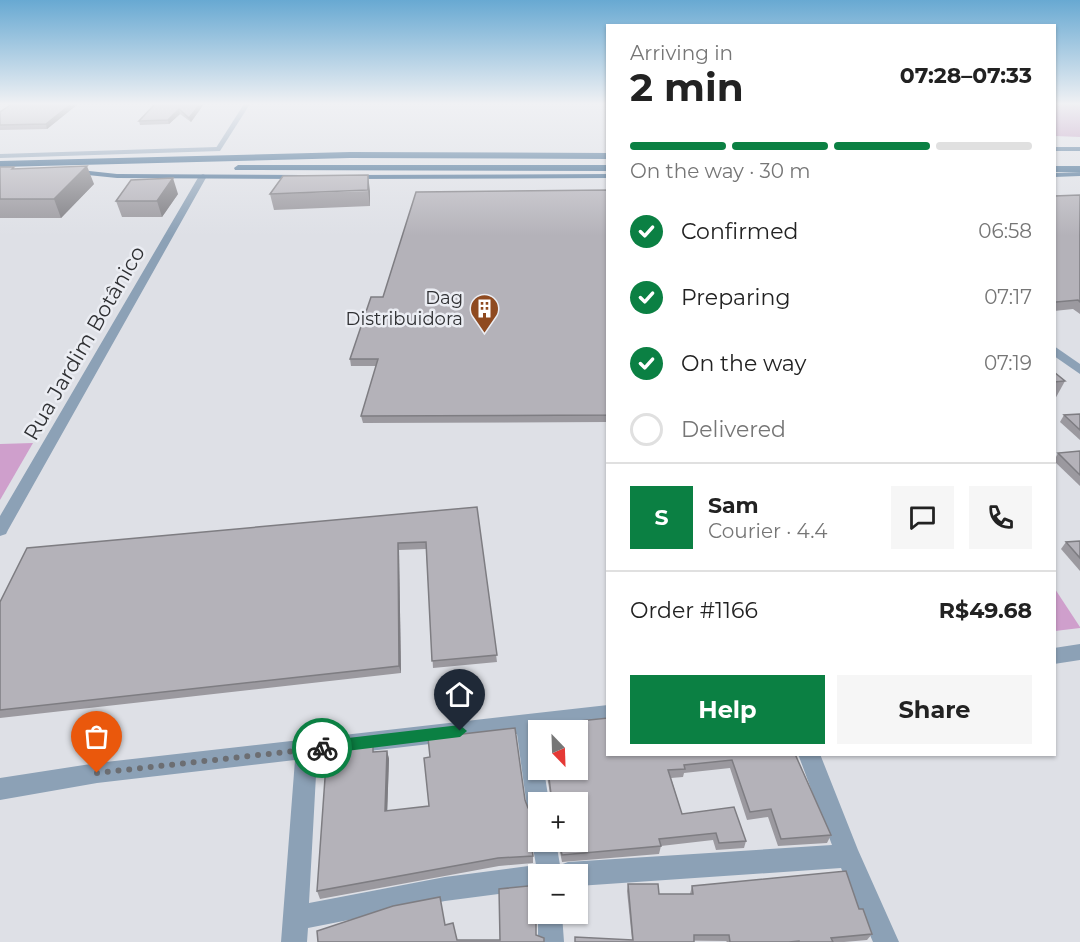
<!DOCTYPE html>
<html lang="en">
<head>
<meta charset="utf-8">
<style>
  :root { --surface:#fff; --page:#f6f6f6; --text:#222; --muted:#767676; --line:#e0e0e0; --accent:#0b8043 }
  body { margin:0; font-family:Montserrat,sans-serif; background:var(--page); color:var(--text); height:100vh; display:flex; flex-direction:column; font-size:22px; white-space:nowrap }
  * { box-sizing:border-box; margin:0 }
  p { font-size:20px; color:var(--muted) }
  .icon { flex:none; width:33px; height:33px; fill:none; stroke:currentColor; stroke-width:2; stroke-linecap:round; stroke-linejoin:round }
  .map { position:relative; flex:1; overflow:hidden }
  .drawer { position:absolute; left:606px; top:24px; width:450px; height:732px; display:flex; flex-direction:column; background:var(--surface); border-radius:0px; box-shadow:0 2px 4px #0004 }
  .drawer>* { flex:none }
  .needle { width:39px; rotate:157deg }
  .buttons { position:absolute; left:528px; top:720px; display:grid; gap:12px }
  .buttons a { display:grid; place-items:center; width:60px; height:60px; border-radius:0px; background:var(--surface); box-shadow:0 2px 4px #0004; font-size:30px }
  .pin { position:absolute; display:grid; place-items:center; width:51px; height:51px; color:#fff; margin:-62px -26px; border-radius:50% 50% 50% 0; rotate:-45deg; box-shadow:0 0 6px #0007 }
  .pin .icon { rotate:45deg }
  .courier { position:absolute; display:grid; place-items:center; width:60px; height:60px; margin:-30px; border:4px solid #0b8043; border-radius:50%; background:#fff; color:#222; box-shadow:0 2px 8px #0007 }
  .summary em { font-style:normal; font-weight:700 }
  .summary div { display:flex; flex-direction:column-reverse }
  .summary { display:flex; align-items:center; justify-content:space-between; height:102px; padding:0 24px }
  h1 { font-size:39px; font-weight:700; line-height:45px }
  .bar { display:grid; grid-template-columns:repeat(4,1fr); gap:9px 6px; align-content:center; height:72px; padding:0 24px }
  .bar i { height:8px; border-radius:4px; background:var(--line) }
  .bar .current { background:var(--accent) }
  .bar p { grid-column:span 4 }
  .line { display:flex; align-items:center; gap:15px; padding:0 24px; border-top:2px solid var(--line) }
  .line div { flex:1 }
  .round { display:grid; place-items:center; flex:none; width:63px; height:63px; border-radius:0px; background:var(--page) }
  ol { padding:0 24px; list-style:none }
  li { display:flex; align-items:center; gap:18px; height:66px }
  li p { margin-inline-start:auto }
  li .icon { padding:6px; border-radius:50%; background:var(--accent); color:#fff; stroke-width:4 }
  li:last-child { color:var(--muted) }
  li i { width:33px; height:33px; border:3px solid var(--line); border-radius:50% }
  .action { display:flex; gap:12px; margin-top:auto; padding:12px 24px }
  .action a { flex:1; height:69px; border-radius:0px; background:var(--accent); color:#fff; font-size:24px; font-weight:700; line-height:69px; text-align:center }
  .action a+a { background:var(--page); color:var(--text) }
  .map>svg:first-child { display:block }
  .green { fill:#cf9fcc }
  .forest { fill:#ba89b7 }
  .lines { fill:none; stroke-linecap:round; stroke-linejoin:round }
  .minor { fill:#8ca1b6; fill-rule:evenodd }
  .tertiary { fill:#8ca1b6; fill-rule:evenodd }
  .primary { fill:#446b90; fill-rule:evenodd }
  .trunk { fill:#366289; fill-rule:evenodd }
  .wall { fill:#9b999f }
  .shaded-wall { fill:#7e7d82 }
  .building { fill:#b4b2b9; stroke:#7e7d82; stroke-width:1.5 }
  .route { fill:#0b8043 }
  .done { stroke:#6c6e72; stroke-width:6; stroke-dasharray:0 10.8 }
  .labels { text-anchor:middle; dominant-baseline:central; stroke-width:5; stroke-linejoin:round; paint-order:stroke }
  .far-poi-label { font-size:18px; fill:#2f3033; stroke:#ebedf3; text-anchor:end }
  .street-label { font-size:21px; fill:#2f3033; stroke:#ebedf3 }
</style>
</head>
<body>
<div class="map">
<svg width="1080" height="942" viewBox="0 0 1080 942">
  <rect width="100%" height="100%" fill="#dee0e6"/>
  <!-- green -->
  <g class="green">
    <path d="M 33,443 L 0,500 L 0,444 Z"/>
    <path d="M 1055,589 L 1080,627 L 1080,628 L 1055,631 Z"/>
  </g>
  <!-- forest -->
  <path class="forest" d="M 1054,104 L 1080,104 L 1080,137 L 1055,136 Z"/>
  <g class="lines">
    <!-- minor -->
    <g class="minor">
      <path d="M 244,104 L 250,104 L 220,151 L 214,151 Z"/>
      <path d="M 203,174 L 207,176 L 8,530 L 6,534 L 0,536 L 0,516 L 199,176 Z"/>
      <path d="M 1054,346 L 1080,364 L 1080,374 L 1054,356 Z"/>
      <path d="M 1080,644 L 1080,660 L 1054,664 L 1054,648 Z"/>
      <path d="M 608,705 L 608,723 L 538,731 L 538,770 L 544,770 L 549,802 L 538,802 L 538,818 L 530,815 L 527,807 L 517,734 L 317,757 L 309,903 L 445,877 L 536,865 L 532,842 L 538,832 L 538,842 L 556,842 L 560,865 L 568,862 L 832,845 L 798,754 L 820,754 L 858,850 L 899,942 L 873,942 L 841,868 L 578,886 L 578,874 L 538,874 L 538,889 L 445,901 L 308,928 L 307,942 L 281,942 L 295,760 L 97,783 L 0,800 L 0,778 L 97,763 Z"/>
      <path d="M 538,911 L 538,914 L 562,914 L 564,942 L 538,942 Z"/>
    </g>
    <!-- tertiary -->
    <path class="tertiary" d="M 217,147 L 220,151 L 0,158 L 0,154 Z"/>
    <!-- primary -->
    <g class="primary">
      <path d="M 71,169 L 117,174 L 302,175 L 306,177 L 302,179 L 117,178 L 68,173 L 67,171 Z"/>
      <path d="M 1080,172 L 1080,176 L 1054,177 L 1054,173 Z"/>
      <path d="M 608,174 L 608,178 L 350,179 L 346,177 L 350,175 Z"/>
    </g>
    <!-- trunk -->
    <g class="trunk">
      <rect x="1054" y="147" width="26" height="4"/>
      <path d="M 350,152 L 608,153 L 608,159 L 350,158 L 0,167 L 0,161 Z"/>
      <path d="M 238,165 L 608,165 L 608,171 L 235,170 L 234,168 Z"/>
      <rect x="1054" y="166" width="26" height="6"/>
    </g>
  </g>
  <!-- wall -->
  <g class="wall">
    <path d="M 12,104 L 78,104 L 47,129 L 0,130 L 0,112 Z"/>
    <path d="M 155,104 L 204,104 L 191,122 L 180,114 L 169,124 L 140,125 L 139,121 Z"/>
    <path d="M 0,167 L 14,169 L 94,184 L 61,218 L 0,218 Z"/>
    <path d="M 608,190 L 608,422 L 363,423 L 361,416 L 376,366 L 351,366 L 350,359 L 383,297 Z"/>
    <path d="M 370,191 L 370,206 L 274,210 L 270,194 Z"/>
    <path d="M 178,194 L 162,217 L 122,217 L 116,201 Z"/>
    <path d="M 1080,195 L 1080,314 L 1073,309 L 1054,311 L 1054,196 Z"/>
    <path d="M 1054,372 L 1065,381 L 1054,401 Z"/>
    <path d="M 1080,414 L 1080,440 L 1060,422 L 1064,415 Z"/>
    <path d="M 1080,451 L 1080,486 L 1054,461 L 1058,453 Z"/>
    <path d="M 477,507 L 497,662 L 433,668 L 426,549 L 399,550 L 401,673 L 0,718 L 0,602 Z"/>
    <path d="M 1080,541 L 1080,571 L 1061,549 L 1066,542 Z"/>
    <path d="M 387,751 L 389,759 L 387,811 L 525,800 L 528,808 L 537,812 L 538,812 L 538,833 L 538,830 L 531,841 L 533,856 L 533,863 L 499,866 L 320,899 L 317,891 L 375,752 Z"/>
    <path d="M 795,754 L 831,835 L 827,843 L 778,846 L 768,817 L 747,820 L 730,768 L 684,773 L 683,777 L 671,778 L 682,814 L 746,841 L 744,848 L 716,850 L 713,840 L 661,846 L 659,854 L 562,862 L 558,842 L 578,842 L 550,794 L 546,770 L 578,770 Z"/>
    <path d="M 628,884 L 659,894 L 690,894 L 692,886 L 859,909 L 872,934 L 867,940 L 844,942 L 727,942 L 726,941 L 632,940 L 627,891 Z"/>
  </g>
  <!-- shaded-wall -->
  <g class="shaded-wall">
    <path d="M 71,104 L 78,104 L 47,129 L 46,124 Z"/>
    <path d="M 200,104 L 204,104 L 191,122 L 189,118 Z"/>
    <path d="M 179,109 L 180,114 L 169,124 L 168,120 Z"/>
    <path d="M 87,166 L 94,184 L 61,218 L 54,199 Z"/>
    <path d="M 368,175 L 370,191 L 370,206 L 368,190 Z"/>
    <path d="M 173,178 L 178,194 L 162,217 L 157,201 Z"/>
    <path d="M 398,543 L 399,550 L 401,673 L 399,666 Z"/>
    <path d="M 387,751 L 389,759 L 387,819 L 385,811 Z"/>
    <path d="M 538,822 L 538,830 L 530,842 L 530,835 Z"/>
    <path d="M 538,906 L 538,913 L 536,914 L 536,907 Z"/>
  </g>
  <!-- building -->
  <g class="building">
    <path d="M 12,104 L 71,104 L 46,124 L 0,125 L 0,112 Z"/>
    <path d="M 155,104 L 200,104 L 189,118 L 179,109 L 168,120 L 139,121 Z"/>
    <path d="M 87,166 L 54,199 L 0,199 L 0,167 L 14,167 L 12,169 Z"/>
    <path d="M 368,175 L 368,190 L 270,194 L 283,176 Z"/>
    <path d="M 173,178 L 157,201 L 116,201 L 131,180 Z"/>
    <path d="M 608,190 L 608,415 L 361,416 L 378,359 L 350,359 L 371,297 L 383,297 L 416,192 Z"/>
    <path d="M 1080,195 L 1080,302 L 1078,300 L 1056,302 L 1054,301 L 1054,196 Z"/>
    <path d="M 1054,372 L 1065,381 L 1054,382 Z"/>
    <path d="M 1080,414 L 1080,430 L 1064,415 Z"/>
    <path d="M 1080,451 L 1080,475 L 1058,453 Z"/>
    <path d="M 477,507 L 497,655 L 432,661 L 426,542 L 398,543 L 399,666 L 0,710 L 0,602 L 27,548 Z"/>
    <path d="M 1080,541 L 1080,558 L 1066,542 Z"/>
    <path d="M 608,718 L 608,754 L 795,754 L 831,835 L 781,839 L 771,809 L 750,812 L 732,760 L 684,765 L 685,769 L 668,770 L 682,814 L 734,807 L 746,841 L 719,843 L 716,833 L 659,839 L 661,846 L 562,855 L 559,842 L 578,842 L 578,802 L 540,802 L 540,796 L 551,794 L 548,770 L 578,770 L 578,730 L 540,730 L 540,725 Z"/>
    <path d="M 515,728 L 525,800 L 528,808 L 537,812 L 538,812 L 538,826 L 538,822 L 530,835 L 533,856 L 498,858 L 317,891 L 327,750 L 373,745 L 373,752 L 387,751 L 385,811 L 429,806 L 424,758 L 430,757 L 428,738 Z"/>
    <path d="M 846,871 L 859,909 L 863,909 L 872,934 L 831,938 L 833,942 L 799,942 L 799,941 L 789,942 L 730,942 L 729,935 L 694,935 L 694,942 L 575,942 L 575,937 L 633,940 L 628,884 L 658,884 L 659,894 L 693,894 L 692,886 Z"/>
    <path d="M 538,885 L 538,906 L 536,907 L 536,935 L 544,938 L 544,942 L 318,942 L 317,931 L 393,906 L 440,897 L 445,925 L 453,923 L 457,940 L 500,940 L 499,889 Z"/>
  </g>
  <!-- sky -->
  <linearGradient id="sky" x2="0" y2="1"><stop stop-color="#68a9d2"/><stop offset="0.44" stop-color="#f0f1f4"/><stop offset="1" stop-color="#f0f1f4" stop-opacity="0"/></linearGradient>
  <rect width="1080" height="236" fill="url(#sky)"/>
  <!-- route -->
  <path class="route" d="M 460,725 L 467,731 L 460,737 L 322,754 L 315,748 L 322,741 Z"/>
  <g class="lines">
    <!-- done -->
    <path class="done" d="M 97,773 L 322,748"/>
  </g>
  <!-- icons -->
  <defs>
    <symbol id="building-pin" viewBox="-11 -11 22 30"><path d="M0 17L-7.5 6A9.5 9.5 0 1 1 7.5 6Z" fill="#8f4a20" stroke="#ebedf3"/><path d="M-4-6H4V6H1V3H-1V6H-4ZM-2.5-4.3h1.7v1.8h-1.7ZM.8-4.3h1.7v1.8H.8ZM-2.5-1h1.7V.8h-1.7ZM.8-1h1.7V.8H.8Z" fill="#fff"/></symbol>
  </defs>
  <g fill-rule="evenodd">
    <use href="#building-pin" x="468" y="292" width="33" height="45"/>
  </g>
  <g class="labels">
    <!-- far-poi labels -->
    <g class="far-poi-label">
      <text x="463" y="298">Dag<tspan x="463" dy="21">Distribuidora</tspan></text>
    </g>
    <!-- street labels -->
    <g class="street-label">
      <text transform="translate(84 343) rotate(-60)">Rua Jardim Botânico</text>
    </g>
  </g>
</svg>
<div class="buttons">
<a><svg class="needle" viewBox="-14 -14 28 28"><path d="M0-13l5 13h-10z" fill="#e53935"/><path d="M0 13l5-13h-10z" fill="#767676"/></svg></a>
<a>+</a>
<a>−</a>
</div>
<div class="pin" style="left:97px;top:773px;background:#ea580c"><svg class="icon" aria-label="bag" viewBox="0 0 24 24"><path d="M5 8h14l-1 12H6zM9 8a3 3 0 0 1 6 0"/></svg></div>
<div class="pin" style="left:460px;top:731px;background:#1f2937"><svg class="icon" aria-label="home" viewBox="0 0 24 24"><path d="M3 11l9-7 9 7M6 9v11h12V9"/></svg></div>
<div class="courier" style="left:322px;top:748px"><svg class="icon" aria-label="bike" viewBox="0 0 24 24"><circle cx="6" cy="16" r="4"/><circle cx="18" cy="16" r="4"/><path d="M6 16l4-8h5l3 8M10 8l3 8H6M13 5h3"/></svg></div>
<section class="drawer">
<div class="summary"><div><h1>2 min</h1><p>Arriving in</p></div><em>07:28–07:33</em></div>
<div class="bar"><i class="current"></i><i class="current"></i><i class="current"></i><i></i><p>On the way · 30 m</p></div>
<ol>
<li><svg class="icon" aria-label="check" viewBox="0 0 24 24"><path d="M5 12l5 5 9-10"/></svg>Confirmed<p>06:58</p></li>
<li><svg class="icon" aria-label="check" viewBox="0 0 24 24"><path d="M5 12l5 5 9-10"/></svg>Preparing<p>07:17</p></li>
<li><svg class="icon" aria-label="check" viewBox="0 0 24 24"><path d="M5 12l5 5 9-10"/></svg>On the way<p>07:19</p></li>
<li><i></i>Delivered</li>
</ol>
<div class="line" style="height:108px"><b class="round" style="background:var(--accent);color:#fff">S</b><div><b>Sam</b><p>Courier · 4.4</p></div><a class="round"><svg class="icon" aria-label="chat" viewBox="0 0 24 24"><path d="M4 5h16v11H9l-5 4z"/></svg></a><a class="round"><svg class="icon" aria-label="phone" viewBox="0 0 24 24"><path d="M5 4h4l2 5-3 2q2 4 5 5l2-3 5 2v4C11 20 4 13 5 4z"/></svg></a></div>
<div class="line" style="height:78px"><div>Order #1166</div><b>R$49.68</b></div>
<div class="action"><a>Help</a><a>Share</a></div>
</section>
</div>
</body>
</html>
